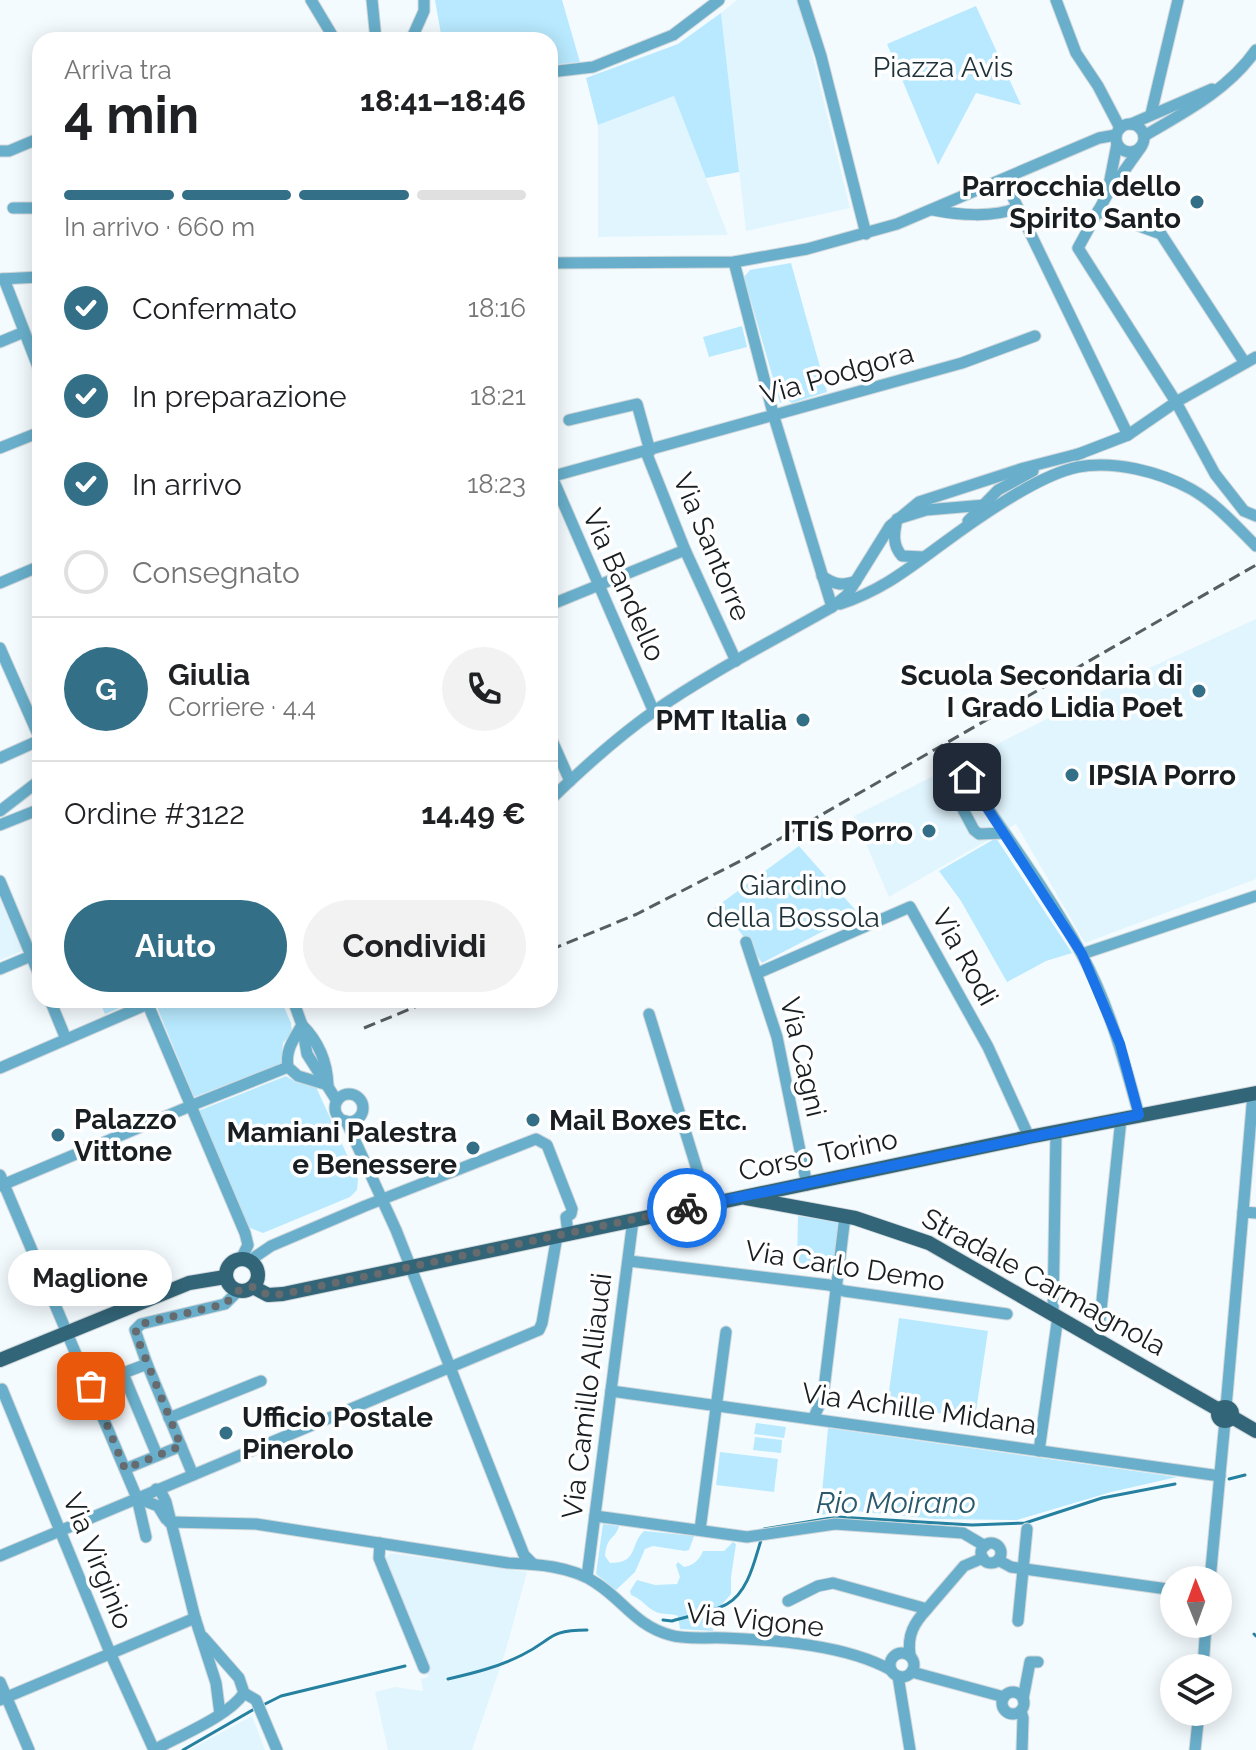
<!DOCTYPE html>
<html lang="it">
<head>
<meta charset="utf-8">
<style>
  :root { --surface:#fff; --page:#f2f2f2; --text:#202124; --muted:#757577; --line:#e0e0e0; --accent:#336f86 }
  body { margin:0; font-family:Raleway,sans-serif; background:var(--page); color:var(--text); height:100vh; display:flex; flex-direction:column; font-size:30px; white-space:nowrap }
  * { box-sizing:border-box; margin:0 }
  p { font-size:26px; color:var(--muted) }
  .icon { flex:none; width:44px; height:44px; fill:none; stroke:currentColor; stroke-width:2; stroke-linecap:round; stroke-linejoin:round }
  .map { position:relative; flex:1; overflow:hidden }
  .side { position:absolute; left:32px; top:32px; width:526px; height:976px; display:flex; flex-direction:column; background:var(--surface); border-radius:24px; box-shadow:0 4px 20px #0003 }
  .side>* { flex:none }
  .needle { width:52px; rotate:359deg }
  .controls { position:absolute; left:1160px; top:1566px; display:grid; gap:16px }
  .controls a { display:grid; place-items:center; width:72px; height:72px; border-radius:50%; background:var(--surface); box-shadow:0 4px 20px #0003; font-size:40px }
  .pin { position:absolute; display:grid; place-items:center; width:68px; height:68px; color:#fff; margin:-34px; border-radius:16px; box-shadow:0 4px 12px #0006 }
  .courier { position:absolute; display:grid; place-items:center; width:80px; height:80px; margin:-40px; border:6px solid #1a73e8; border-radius:50%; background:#fff; color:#222; box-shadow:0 2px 10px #0007 }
  .bubble { position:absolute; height:56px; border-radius:28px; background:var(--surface); box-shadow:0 4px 20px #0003; font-size:26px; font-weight:700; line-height:56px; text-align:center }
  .overview em { font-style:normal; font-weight:700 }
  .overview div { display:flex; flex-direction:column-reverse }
  .overview { display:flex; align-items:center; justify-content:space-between; height:136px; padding:0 32px }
  h1 { font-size:52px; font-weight:700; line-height:60px }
  .bar { display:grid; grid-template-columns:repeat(4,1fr); gap:12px 8px; align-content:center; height:96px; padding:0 32px }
  .bar i { height:10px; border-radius:6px; background:var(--line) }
  .bar .on { background:var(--accent) }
  .bar p { grid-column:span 4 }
  .line { display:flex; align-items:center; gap:20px; padding:0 32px; border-top:2px solid var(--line) }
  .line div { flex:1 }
  .round { display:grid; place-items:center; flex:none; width:84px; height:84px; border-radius:42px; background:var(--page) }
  ol { padding:0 32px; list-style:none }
  li { display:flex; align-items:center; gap:24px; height:88px }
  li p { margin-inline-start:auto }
  li .icon { padding:8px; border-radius:50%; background:var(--accent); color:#fff; stroke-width:4 }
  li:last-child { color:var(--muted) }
  li i { width:44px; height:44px; border:4px solid var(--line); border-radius:50% }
  .primary-button { display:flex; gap:16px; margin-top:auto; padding:16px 32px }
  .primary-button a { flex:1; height:92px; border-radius:48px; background:var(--accent); color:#fff; font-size:32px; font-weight:700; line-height:92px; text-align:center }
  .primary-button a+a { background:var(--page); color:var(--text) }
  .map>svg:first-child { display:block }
  .built { fill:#e1f5fe }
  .green { fill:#b8e9fe }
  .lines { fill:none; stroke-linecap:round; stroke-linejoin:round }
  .stream { stroke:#25819f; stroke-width:3 }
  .minor-casing { stroke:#d1d8db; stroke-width:13 }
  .major-casing { stroke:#d1d8db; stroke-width:16 }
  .minor { stroke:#69afcb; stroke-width:11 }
  .major { stroke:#336578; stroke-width:14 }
  .rail { stroke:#575e61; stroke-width:3; stroke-dasharray:12 6; stroke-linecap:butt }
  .done { stroke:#656b6e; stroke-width:8; stroke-dasharray:0 14.4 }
  .route { stroke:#1a73e8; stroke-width:10 }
  .poi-dot { fill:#336f86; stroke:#fff; stroke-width:3 }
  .labels { text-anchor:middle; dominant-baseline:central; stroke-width:7; stroke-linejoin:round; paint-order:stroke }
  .park-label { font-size:28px; fill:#1d323a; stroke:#fff }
  .poi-label { font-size:28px; font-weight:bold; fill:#181e21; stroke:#fff; text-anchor:end }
  .street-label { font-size:28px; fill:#181e21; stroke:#fff }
  .water-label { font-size:30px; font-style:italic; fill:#2a5a6d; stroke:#fff }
</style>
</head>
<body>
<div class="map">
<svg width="1256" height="1750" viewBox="0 0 1256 1750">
  <rect width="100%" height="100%" fill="#f4fbfe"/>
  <!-- built -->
  <g class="built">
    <path d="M 737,0 L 799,0 L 850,208 L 746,231 L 721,13 Z"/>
    <path d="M 674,96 L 728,235 L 598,237 L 598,125 Z"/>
    <path d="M 1256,619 L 1256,879 L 1085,943 L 1016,824 L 889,897 L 854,816 L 1134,675 Z"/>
    <path d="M 0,899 L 22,951 L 0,960 Z"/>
    <path d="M 391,1553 L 527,1572 L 505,1653 L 472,1750 L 388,1750 L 375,1692 L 395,1687 L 423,1691 L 421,1679 L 428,1677 L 382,1565 L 385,1558 Z"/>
    <path d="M 252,1716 L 265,1750 L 189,1750 Z"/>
  </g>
  <!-- green -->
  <g class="green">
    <path d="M 435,0 L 562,0 L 580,62 L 550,65 L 550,40 L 442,40 Z"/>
    <path d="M 976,6 L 1021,105 L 976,93 L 938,165 L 887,44 Z"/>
    <path d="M 721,13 L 739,172 L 706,178 L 674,96 L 598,125 L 586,78 L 678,44 Z"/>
    <path d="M 791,263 L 827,392 L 792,403 L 788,400 L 780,403 L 744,277 L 750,270 Z"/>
    <path d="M 742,326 L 747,347 L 709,357 L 703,337 Z"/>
    <path d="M 996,838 L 1072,953 L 1046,961 L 1007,982 L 961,901 L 939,871 Z"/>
    <path d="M 799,846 L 858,913 L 762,963 L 738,929 L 712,910 Z"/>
    <path d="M 99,1000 L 138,1000 L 105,1014 Z"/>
    <path d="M 175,1000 L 281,1000 L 291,1023 L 292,1033 L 283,1043 L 281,1064 L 194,1097 L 157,1007 Z"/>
    <path d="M 286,1076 L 296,1082 L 316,1087 L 358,1179 L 357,1190 L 350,1197 L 263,1233 L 248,1227 L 198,1111 Z"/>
    <path d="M 798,1216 L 839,1222 L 832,1273 L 797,1268 Z"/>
    <path d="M 899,1318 L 988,1331 L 975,1418 L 887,1406 Z"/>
    <path d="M 756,1423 L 786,1427 L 784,1438 L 754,1434 Z"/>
    <path d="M 828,1428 L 1177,1477 L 1111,1492 L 1017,1520 L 935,1519 L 855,1511 L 820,1515 Z"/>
    <path d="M 755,1437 L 782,1440 L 781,1453 L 753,1450 Z"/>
    <path d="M 720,1452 L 778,1459 L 774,1492 L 716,1485 Z"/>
    <path d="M 603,1524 L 619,1526 C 615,1540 607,1535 605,1556 L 610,1563 C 639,1563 629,1545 644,1531 L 694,1536 L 689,1550 L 685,1551 L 653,1546 L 645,1549 L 635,1572 L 616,1590 L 596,1574 Z"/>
    <path d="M 733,1542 L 736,1544 L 731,1577 L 731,1594 L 718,1609 L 713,1631 L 680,1629 L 678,1616 C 671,1613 663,1615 656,1612 C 647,1608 642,1599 631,1595 L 630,1591 L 637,1580 L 655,1585 L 677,1584 L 680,1577 L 676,1565 L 678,1562 L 684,1567 C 693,1566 700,1559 703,1551 L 724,1551 Z"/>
  </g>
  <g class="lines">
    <!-- stream -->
    <g class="stream">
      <path d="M 1229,1479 L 1245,1475"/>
      <path d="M 764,1529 L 837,1517 L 972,1525 L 1025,1523 L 1102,1498 L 1175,1484"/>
      <path d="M 663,1620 L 672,1621 C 688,1616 713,1612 727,1604 C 749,1592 755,1558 762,1537"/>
      <path d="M 1254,1634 L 1256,1636"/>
      <path d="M 448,1679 C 474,1673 498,1667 522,1655 C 553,1640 547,1630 587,1630"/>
      <path d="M 263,1705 L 281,1696 L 405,1666"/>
      <path d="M 183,1750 L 256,1708"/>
    </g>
    <defs>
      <g id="minor">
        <path d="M 311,0 L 335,40"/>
        <path d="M 372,0 L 376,40"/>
        <path d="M 803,0 L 821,56 L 866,234"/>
        <path d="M 1056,0 L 1076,53 L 1098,86 L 1120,128"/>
        <path d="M 411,40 L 424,11 L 424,0"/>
        <path d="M 550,72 L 593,67 L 673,35 L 719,0"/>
        <path d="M 1151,114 L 1178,0"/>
        <circle cx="1130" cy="138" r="14"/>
        <path d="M 1131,124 L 1212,89"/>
        <path d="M 1144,136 C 1185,112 1228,90 1256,50"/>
        <path d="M 1141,147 L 1107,195 L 1078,248 L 1176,402 L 1215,474 L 1244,511 L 1256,516"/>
        <path d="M 0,151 L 9,151 L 40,138"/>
        <path d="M 1004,179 L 1128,435"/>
        <path d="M 1108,190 L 1117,144"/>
        <path d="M 13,208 L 40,208"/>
        <path d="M 933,210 C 958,215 993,218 1017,208"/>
        <path d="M 1098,211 L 1161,234 L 1245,363"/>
        <path d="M 734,262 L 774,417 L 832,607"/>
        <path d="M 550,263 L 734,262 L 807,249 L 897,224 L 1099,138 L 1116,135"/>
        <path d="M 0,279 L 40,277"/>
        <path d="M 4,279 L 40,372"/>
        <path d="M 0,342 L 24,332"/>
        <path d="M 569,420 L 637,404 L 650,451"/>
        <path d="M 0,448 L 40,432"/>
        <path d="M 646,452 L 685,550 L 736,661"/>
        <path d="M 1076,455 L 1128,435 L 1176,402 L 1256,357"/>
        <path d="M 550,477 L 962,363 L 1035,336"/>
        <path d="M 552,477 L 654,712"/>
        <path d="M 968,521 L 998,490 L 1033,471"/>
        <path d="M 923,557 L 902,556 C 892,545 894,533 897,519 L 926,510 L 985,505"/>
        <path d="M 822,576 C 835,585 842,586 856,581"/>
        <path d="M 0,583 L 40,566"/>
        <path d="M 840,604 C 883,590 909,568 945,542 C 979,517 1038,475 1078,467 C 1114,460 1160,472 1191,489 C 1216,503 1236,526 1256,546"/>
        <path d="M 550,605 L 685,550"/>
        <path d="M 0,648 L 40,739"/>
        <path d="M 550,736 L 570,781"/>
        <path d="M 0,758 L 40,740"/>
        <path d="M 550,800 C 582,769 616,738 653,712 C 709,673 772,641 832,607 L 847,595 L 890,526 L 919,502 L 1024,468 L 1082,453"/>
        <path d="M 0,811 L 40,780"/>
        <path d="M 0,825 L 40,809"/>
        <path d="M 1004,833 L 979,834 L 974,830 L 950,785 L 953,776 L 959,773 L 967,777 C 1005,835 1048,892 1081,953 C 1109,1004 1124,1060 1139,1115"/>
        <path d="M 0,881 L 40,977"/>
        <path d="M 746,942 L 777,1037 L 807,1185"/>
        <path d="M 1082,954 L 1256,896"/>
        <path d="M 0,969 L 31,956"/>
        <path d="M 758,973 L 910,907 L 988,1047 L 1029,1137"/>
        <path d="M 50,1000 L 66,1039"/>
        <path d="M 146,1000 L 245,1233 L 248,1245 L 241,1259"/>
        <path d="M 293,1000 L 302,1025 L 307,1054 L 337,1101"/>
        <path d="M 649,1014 L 708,1205"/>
        <path d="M 302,1025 C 319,1042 327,1062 328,1085 L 298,1076 L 288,1067 C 285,1050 294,1039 302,1025 Z"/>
        <path d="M 0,1068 L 157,1000"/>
        <path d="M 1253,1094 L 1243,1212 L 1256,1213"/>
        <circle cx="349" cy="1108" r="14"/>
        <path d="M 346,1121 L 396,1230 L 524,1555 L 533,1564"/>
        <path d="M 0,1175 L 137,1498 L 146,1537"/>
        <path d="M 0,1186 L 200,1102 L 288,1067"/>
        <path d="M 249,1261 L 271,1246 L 365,1206 L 536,1139 L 547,1145 L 572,1209 L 571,1214 L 566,1217 L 568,1234"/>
        <path d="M 629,1261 L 829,1285 L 844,1291 L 1007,1314"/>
        <path d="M 1053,1314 L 1056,1132"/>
        <path d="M 1098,1339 L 1121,1119"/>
        <path d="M 147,1364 L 126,1372 L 124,1376 L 157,1455"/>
        <path d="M 2,1389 L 111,1655 L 154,1750 C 179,1736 229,1716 244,1693 L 239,1678 L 203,1637"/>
        <path d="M 611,1391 L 1220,1476"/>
        <path d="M 1226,1407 L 1243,1212"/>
        <path d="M 814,1417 L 823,1397 L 845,1216"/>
        <path d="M 169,1418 L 261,1381"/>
        <path d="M 1039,1451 L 1058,1316"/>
        <path d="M 125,1469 L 181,1446"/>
        <path d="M 193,1475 L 147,1364 L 135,1330 L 141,1324 L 225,1304 L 238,1291"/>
        <path d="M 156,1489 L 161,1492 L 166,1502 L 195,1618 L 216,1683 L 220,1714"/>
        <path d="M 137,1498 L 158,1506 L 166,1519"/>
        <path d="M 595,1516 L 747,1537 L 835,1524 L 963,1533 L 985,1546"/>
        <path d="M 169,1522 L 256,1524 L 508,1563 C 535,1564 572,1566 596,1583 C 624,1601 635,1625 670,1635 C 687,1640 706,1637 725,1638 C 776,1640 846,1645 891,1670"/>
        <path d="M 700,1530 L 726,1332"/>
        <path d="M 380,1543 L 379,1558 L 424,1668"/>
        <circle cx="991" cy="1553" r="10"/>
        <path d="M 0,1556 L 539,1330 L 542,1323 L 557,1236"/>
        <path d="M 998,1560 L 1011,1567 L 1025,1569 L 1174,1590"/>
        <path d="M 587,1577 L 633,1220"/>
        <path d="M 1210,1580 L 1225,1421"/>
        <path d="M 788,1601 L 818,1586 L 833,1583 L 927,1609 L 964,1566 L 983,1558"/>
        <path d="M 1018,1621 L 1027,1529"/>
        <circle cx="902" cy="1665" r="12"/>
        <path d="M 910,1655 C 907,1635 914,1623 927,1609"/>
        <path d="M 1203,1668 L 1206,1624"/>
        <path d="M 912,1672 L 1004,1697"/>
        <path d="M 898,1676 L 910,1750"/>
        <path d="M 0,1682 L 29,1750"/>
        <circle cx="1013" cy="1703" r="11"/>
        <path d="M 244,1693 L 256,1700 L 277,1750"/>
        <path d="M 1023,1699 L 1030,1662 L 1038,1662"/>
        <path d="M 0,1700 L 195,1618"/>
        <path d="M 1021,1711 L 1023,1718 L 1022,1750"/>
        <path d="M 1195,1750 L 1199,1712"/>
      </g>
      <g id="major">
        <path d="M 746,1198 L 855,1218 L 929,1243 L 1219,1410"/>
        <circle cx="242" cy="1275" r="16"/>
        <path d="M 253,1287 L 268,1295 L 283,1294 L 1029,1137 L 1256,1093"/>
        <path d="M 0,1360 L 189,1283 L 225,1277"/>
        <circle cx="1225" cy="1414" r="7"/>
        <path d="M 1232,1417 L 1256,1431"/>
      </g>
    </defs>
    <!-- minor casing -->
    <use href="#minor" class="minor-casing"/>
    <!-- major casing -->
    <use href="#major" class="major-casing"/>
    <!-- minor -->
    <use href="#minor" class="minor"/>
    <!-- major -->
    <use href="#major" class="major"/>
    <!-- rail -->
    <g class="rail">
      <path d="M 550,950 L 637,914 L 748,857 L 1256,565"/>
      <path d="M 364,1028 L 432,1000"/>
    </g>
  </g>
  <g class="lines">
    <!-- done -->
    <path class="done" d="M 91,1386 L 125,1469 L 181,1446 L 136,1335 L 136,1328 L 141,1324 L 225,1304 L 238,1291 L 253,1287 L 268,1295 L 283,1294 L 687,1208"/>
    <!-- route -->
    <path class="route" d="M 687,1208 L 1139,1115 L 1120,1044 L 1082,954 L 967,777"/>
  </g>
  <!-- markers -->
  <g class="poi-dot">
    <circle cx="1197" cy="202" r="8"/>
    <circle cx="1199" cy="691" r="8"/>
    <circle cx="803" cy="720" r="8"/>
    <circle cx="1072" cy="775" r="8"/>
    <circle cx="929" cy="831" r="8"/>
    <circle cx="533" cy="1120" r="8"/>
    <circle cx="58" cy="1135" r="8"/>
    <circle cx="473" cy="1148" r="8"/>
    <circle cx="226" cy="1433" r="8"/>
  </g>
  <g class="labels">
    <!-- park labels -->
    <g class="park-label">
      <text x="943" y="67">Piazza Avis</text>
      <text x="793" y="885">Giardino<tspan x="793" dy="32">della Bossola</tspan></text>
    </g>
    <!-- poi labels -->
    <g class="poi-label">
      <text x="1181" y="186">Parrocchia dello<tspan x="1181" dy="32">Spirito Santo</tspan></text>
      <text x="1183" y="675">Scuola Secondaria di<tspan x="1183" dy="32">I Grado Lidia Poet</tspan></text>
      <text x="787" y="720">PMT Italia</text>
      <text x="1088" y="775" text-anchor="start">IPSIA Porro</text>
      <text x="913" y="831">ITIS Porro</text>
      <text x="74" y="1119" text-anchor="start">Palazzo<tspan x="74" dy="32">Vittone</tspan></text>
      <text x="549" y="1120" text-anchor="start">Mail Boxes Etc.</text>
      <text x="457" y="1132">Mamiani Palestra<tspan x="457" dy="32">e Benessere</tspan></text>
      <text x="242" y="1417" text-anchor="start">Ufficio Postale<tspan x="242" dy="32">Pinerolo</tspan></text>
    </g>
    <!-- street labels -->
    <g class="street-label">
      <text transform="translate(837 374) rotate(-16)">Via Podgora</text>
      <text transform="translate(712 547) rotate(67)">Via Santorre</text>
      <text transform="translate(624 585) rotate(66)">Via Bandello</text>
      <text transform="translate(965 957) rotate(61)">Via Rodi</text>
      <text transform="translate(803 1057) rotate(77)">Via Cagni</text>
      <text transform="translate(818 1155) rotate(-12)">Corso Torino</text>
      <text transform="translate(845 1266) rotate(9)">Via Carlo Demo</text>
      <text transform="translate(1044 1282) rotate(29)">Stradale Carmagnola</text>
      <text transform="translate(587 1396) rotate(-83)">Via Camillo Alliaudi</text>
      <text transform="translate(919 1409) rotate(8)">Via Achille Midana</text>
      <text transform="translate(98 1561) rotate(68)">Via Virginio</text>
      <text transform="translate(755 1620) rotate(6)">Via Vigone</text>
    </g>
    <!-- water labels -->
    <g class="water-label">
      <text x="896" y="1502">Rio Moirano</text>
    </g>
  </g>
</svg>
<div class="controls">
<a><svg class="needle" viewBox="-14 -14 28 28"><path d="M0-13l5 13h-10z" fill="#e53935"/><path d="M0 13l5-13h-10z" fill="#757577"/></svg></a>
<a><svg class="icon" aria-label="layers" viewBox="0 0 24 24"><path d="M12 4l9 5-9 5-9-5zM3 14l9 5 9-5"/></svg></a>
</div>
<div class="pin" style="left:91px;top:1386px;background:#ea580c"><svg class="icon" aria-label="bag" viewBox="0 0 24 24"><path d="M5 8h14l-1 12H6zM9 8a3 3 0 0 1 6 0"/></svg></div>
<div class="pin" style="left:967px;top:777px;background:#1f2937"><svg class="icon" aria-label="home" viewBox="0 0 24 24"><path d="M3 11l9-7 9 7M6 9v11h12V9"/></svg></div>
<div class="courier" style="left:687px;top:1208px"><svg class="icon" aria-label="bike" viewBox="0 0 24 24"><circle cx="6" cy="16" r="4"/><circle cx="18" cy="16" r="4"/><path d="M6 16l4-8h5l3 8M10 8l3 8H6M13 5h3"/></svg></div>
<div class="bubble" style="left:8px;top:1250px;width:164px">Maglione</div>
<section class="side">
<div class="overview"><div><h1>4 min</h1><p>Arriva tra</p></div><em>18:41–18:46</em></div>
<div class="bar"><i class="on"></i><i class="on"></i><i class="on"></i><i></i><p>In arrivo · 660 m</p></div>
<ol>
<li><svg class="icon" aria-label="check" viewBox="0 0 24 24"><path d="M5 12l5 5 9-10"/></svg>Confermato<p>18:16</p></li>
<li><svg class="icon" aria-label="check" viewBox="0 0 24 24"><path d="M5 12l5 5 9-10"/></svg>In preparazione<p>18:21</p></li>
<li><svg class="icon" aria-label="check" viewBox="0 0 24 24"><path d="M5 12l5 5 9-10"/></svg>In arrivo<p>18:23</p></li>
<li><i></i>Consegnato</li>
</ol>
<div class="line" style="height:144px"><b class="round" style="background:var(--accent);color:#fff">G</b><div><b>Giulia</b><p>Corriere · 4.4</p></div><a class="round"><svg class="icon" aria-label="phone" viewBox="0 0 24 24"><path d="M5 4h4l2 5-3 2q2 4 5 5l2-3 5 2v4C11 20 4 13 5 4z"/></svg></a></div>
<div class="line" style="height:104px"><div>Ordine #3122</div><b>14.49 €</b></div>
<div class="primary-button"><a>Aiuto</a><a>Condividi</a></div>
</section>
</div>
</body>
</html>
